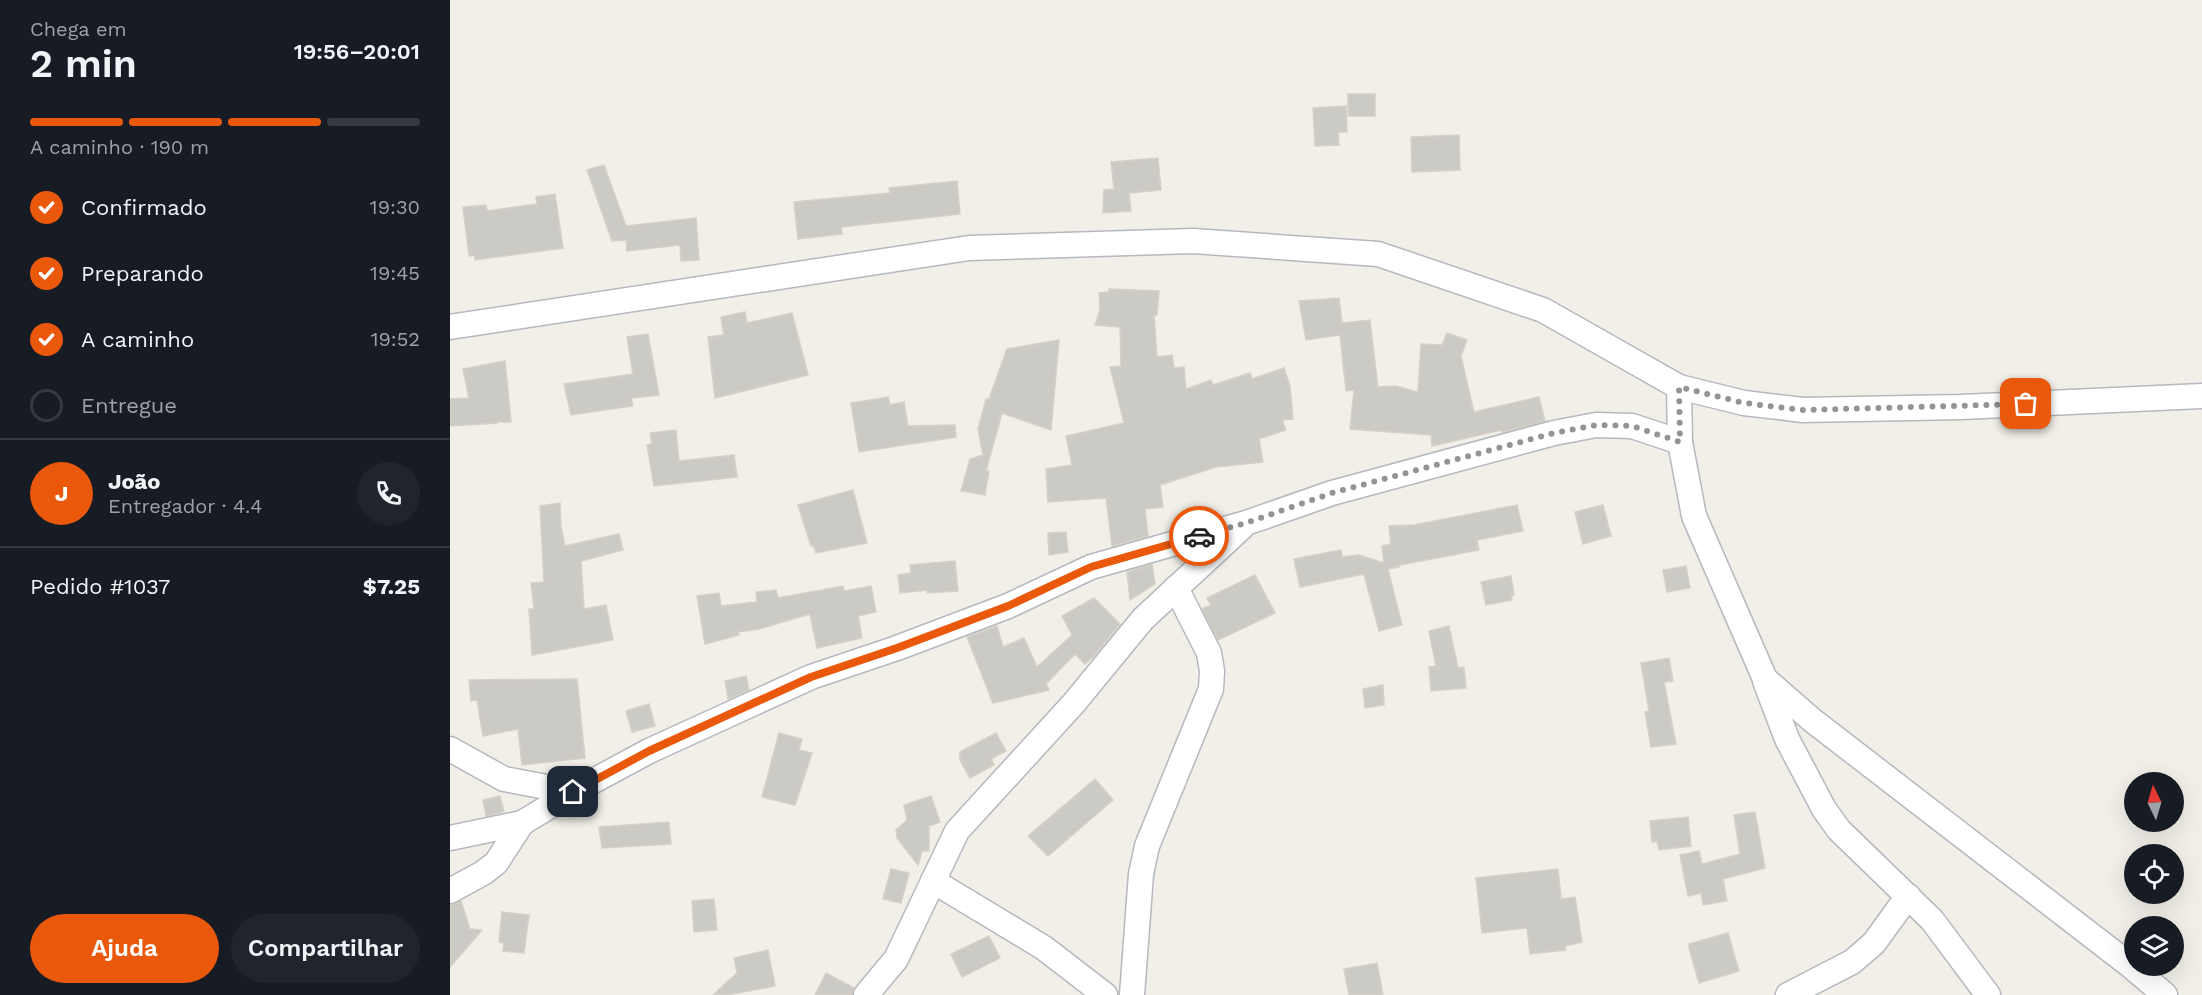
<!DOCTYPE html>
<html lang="pt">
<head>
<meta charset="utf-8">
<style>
  :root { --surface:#171b24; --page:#20242c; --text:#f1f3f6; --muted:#9ea1a6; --line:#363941; --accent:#ea580c }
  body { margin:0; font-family:"Work Sans",sans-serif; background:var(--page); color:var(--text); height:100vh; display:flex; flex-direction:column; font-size:22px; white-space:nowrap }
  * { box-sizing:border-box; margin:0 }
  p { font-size:20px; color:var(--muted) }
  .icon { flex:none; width:33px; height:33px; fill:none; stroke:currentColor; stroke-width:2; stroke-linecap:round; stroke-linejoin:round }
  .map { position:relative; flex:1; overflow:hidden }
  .drawer { display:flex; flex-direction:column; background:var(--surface); width:450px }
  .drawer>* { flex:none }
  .needle { width:39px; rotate:355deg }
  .controls { position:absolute; left:1674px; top:772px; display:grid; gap:12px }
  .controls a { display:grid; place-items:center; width:60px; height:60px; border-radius:50%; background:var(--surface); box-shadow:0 6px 24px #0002; font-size:30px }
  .pin { position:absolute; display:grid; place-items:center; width:51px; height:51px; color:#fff; margin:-26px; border-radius:12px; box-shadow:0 3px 9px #0006 }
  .courier { position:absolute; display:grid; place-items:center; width:60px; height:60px; margin:-30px; border:4px solid #ea580c; border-radius:50%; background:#fff; color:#222; box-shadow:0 2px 8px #0007 }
  .summary em { font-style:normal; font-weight:600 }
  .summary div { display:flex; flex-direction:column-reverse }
  .summary { display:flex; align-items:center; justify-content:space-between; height:102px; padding:0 30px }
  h1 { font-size:39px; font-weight:600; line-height:45px }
  .bar { display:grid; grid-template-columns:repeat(4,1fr); gap:9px 6px; align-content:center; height:72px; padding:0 30px }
  .bar i { height:8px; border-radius:4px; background:var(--line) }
  .bar .active { background:var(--accent) }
  .bar p { grid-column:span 4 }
  .line { display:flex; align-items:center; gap:15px; padding:0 30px; border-top:2px solid var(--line) }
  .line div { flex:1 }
  .round { display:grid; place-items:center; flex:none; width:63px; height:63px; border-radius:32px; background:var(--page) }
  ol { padding:0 30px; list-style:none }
  li { display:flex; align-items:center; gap:18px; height:66px }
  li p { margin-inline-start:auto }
  li .icon { padding:6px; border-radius:50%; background:var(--accent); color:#fff; stroke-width:4 }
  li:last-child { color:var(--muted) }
  li i { width:33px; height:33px; border:3px solid var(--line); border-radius:50% }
  .action { display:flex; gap:12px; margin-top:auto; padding:12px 30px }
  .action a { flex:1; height:69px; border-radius:36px; background:var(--accent); color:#fff; font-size:24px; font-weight:600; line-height:69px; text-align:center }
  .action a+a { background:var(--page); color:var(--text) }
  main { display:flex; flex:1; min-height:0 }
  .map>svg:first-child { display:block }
  .building { fill:#cccac5; stroke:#d6d1c6; stroke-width:1.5 }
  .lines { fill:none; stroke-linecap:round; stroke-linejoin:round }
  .street-casing { stroke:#b5b8bc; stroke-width:27 }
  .street { stroke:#fff; stroke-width:24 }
  .done { stroke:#929495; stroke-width:6; stroke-dasharray:0 10.8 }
  .route { stroke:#ea580c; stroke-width:8 }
</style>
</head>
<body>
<main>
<section class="drawer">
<div class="summary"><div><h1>2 min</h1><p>Chega em</p></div><em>19:56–20:01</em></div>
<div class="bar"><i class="active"></i><i class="active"></i><i class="active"></i><i></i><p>A caminho · 190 m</p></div>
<ol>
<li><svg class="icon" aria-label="check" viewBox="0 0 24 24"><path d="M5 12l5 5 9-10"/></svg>Confirmado<p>19:30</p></li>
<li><svg class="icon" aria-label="check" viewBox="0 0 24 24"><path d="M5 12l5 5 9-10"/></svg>Preparando<p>19:45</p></li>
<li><svg class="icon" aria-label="check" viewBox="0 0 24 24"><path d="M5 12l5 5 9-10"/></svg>A caminho<p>19:52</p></li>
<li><i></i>Entregue</li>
</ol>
<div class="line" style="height:108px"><b class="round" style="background:var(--accent);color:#fff">J</b><div><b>João</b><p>Entregador · 4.4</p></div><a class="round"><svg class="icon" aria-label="phone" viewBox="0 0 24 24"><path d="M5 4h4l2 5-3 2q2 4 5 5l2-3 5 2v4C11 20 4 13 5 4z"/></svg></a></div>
<div class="line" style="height:78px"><div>Pedido #1037</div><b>$7.25</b></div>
<div class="action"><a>Ajuda</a><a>Compartilhar</a></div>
</section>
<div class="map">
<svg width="1752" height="995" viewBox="0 0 1752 995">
  <rect width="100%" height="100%" fill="#f1efe8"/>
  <!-- building -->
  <g class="building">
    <rect x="898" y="94" width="27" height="22"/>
    <path d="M 896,106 L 897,132 L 888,132 L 889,145 L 865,146 L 863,108 Z"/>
    <path d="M 1009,135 L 1010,170 L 962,172 L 961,137 Z"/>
    <path d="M 708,158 L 711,190 L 679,193 L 681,211 L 653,213 L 654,190 L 664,189 L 661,162 Z"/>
    <path d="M 154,165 L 176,226 L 246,218 L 249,260 L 231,261 L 230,245 L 177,251 L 176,240 L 162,241 L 137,170 Z"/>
    <path d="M 507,181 L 510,214 L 391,227 L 392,234 L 348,239 L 344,202 L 440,193 L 439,188 Z"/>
    <path d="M 105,194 L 113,248 L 25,260 L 24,255 L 19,256 L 13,207 L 36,205 L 37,211 L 87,204 L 86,197 Z"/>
    <path d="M 659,289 L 709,291 L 707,315 L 704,315 L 707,357 L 722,355 L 724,368 L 734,367 L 736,389 L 761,380 L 763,385 L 800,373 L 802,379 L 834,368 L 840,386 L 843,419 L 832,420 L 836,430 L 809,439 L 813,462 L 766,467 L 710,485 L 713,507 L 695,509 L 698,536 L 662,546 L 656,498 L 598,502 L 596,469 L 622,465 L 616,436 L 674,423 L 660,367 L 671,366 L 670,327 L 645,325 L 650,310 L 649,293 L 659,292 Z"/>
    <path d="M 889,298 L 892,323 L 920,320 L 928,387 L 946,386 L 968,392 L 971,344 L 992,345 L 997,333 L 1017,340 L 1011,356 L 1024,412 L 1089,397 L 1095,421 L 1052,432 L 1051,430 L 982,446 L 981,435 L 900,429 L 904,390 L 896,391 L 890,335 L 856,340 L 849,301 Z"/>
    <path d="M 295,312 L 297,323 L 342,313 L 358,375 L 265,398 L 258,337 L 274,335 L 271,317 Z"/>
    <path d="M 198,334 L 209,395 L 181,398 L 183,406 L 121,415 L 114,384 L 183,374 L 177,337 Z"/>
    <path d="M 609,340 L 601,430 L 552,413 L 536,471 L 539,471 L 535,495 L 511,491 L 520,459 L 533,455 L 528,429 L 536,399 L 539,399 L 557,349 Z"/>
    <path d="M 55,361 L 61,422 L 46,422 L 47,423 L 0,426 L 0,399 L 19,398 L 13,369 Z"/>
    <path d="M 438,397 L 440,405 L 454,402 L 458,426 L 505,425 L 506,437 L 409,452 L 401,403 Z"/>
    <path d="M 226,430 L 229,461 L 284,455 L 287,477 L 204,486 L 197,445 L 202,444 L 200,433 Z"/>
    <path d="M 403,490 L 417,543 L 366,553 L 363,545 L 361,546 L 348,505 Z"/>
    <path d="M 110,503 L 111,527 L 115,546 L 169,534 L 173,550 L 131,561 L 134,609 L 156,605 L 163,640 L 82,655 L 79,609 L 84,609 L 81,583 L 94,582 L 90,506 Z"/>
    <path d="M 1067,505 L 1073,531 L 1027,540 L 1029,550 L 945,566 L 948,567 L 938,569 L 952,625 L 929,631 L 914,574 L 850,587 L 844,559 L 891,550 L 892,557 L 909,555 L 934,563 L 932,546 L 941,544 L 939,526 L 964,525 Z"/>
    <path d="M 1153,505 L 1161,536 L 1133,544 L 1125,512 Z"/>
    <path d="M 616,532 L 618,552 L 599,555 L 598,533 Z"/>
    <path d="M 505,561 L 508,591 L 477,593 L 477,590 L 450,593 L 448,575 L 461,573 L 460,565 Z"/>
    <path d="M 702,564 L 705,584 L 680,600 L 677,572 Z"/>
    <path d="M 1236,566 L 1240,588 L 1217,592 L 1213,570 Z"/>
    <path d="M 805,575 L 825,613 L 768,640 L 752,609 L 761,605 L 757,598 Z"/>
    <path d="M 1061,576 L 1064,595 L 1061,596 L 1062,600 L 1036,605 L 1031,582 Z"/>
    <path d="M 393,586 L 394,591 L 421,586 L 426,612 L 408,616 L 412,638 L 367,648 L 360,614 L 309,629 L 288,632 L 289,635 L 255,644 L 247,596 L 269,593 L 271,606 L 307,602 L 306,592 L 326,590 L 328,598 Z"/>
    <path d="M 644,598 L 670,624 L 644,656 L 635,664 L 625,654 L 596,684 L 599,690 L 543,703 L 517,637 L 547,626 L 553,647 L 574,638 L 587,667 L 622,635 L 612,616 Z"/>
    <path d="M 999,626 L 1008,668 L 1014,667 L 1016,688 L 981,691 L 979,667 L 986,666 L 979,631 Z"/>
    <path d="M 1219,658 L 1223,681 L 1214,682 L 1226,744 L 1201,747 L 1195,712 L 1199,711 L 1191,663 Z"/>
    <path d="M 296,676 L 299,690 L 278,699 L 275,681 Z"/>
    <path d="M 127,679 L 135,758 L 72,765 L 68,729 L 33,736 L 27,700 L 21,701 L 19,680 Z"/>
    <path d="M 933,685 L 934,705 L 915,708 L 913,689 Z"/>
    <path d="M 199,704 L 205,726 L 182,732 L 176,711 Z"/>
    <path d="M 329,733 L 352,739 L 349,750 L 362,753 L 345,805 L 312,797 Z"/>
    <path d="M 546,733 L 556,751 L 541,759 L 544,765 L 520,778 L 510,760 L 510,752 Z"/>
    <path d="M 645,779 L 663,800 L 598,856 L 578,836 Z"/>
    <path d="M 50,796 L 54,812 L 36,816 L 33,800 Z"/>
    <path d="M 481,796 L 490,822 L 479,826 L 479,851 L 472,851 L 468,865 L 447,838 L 446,830 L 457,820 L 454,805 Z"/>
    <path d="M 1305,812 L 1315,868 L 1273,879 L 1277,901 L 1253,905 L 1251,893 L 1238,896 L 1230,855 L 1249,851 L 1252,864 L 1290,854 L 1284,815 Z"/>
    <path d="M 1238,817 L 1241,846 L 1209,850 L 1207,841 L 1202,842 L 1200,821 Z"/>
    <path d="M 219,822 L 221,844 L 152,848 L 149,827 Z"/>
    <path d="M 441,869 L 459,873 L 451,903 L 433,899 Z"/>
    <path d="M 1108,869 L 1111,899 L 1125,897 L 1132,942 L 1115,946 L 1116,950 L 1080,954 L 1077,928 L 1032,933 L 1026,878 Z"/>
    <path d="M 264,899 L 267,930 L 244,932 L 242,901 Z"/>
    <path d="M 11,901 L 20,929 L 32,930 L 0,967 L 0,905 Z"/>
    <path d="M 52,912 L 79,915 L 74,953 L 53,951 L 54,943 L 49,942 Z"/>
    <path d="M 1278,933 L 1289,971 L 1249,983 L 1239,948 L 1239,944 Z"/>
    <path d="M 539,936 L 550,958 L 512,977 L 501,954 Z"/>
    <path d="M 318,950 L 325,986 L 278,995 L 263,995 L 287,973 L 284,958 Z"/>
    <path d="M 927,963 L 933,995 L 899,995 L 894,969 Z"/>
    <path d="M 376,973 L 404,988 L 402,995 L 365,995 Z"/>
  </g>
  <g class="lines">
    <defs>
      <g id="street">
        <path d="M 0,327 L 519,248 L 743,241 L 928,254 L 1093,310 L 1229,387 L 1294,403 L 1353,410 L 1511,407 L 1752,396"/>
        <path d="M 1229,387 L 1230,442 L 1244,516 L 1315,679 L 1362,720 L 1681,966 L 1715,995"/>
        <path d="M 1315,681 L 1337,739 L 1374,809 L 1389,830 L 1482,920 L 1538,995"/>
        <path d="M 0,749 L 54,779 L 123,792"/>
        <path d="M 0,838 L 72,823"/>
        <path d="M 483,881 L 594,948 L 655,995"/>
        <path d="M 0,891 L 33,873 L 46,863 L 72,823 L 123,792 L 199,751 L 361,677 L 447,648 L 558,606 L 641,567 L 796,523 L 882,493 L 1104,433 L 1146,425 L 1182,426 L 1230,442"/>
        <path d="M 416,995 L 446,959 L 507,831 L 624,703 L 693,619 L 792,527"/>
        <path d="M 682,995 L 691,874 L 697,846 L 761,689 L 762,671 L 759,653 L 726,588"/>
        <path d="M 1338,995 L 1402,962 L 1424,943 L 1458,896"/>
      </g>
    </defs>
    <!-- street casing -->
    <use href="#street" class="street-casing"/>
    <!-- street -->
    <use href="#street" class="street"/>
  </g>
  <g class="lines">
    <!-- done -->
    <path class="done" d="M 749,536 L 796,523 L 882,493 L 1104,433 L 1146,425 L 1182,426 L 1230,442 L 1229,387 L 1294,403 L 1353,410 L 1576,404"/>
    <!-- route -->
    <path class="route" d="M 123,792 L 199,751 L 361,677 L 447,648 L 558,606 L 641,567 L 749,536"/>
  </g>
</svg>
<div class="controls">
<a><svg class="needle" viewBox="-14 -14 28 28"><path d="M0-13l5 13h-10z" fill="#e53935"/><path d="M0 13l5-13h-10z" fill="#9ea1a6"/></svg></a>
<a><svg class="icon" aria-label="locate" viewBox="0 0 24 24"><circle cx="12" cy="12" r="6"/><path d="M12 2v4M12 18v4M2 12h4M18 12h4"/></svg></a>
<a><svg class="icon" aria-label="layers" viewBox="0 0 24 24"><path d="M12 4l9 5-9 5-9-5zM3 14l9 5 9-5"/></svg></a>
</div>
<div class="pin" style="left:1576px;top:404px;background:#ea580c"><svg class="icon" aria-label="bag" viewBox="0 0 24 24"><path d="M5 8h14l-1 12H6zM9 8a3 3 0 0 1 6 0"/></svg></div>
<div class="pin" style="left:123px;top:792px;background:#1f2937"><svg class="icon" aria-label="home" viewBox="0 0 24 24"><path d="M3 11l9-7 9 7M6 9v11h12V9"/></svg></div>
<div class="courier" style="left:749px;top:536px"><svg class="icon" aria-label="car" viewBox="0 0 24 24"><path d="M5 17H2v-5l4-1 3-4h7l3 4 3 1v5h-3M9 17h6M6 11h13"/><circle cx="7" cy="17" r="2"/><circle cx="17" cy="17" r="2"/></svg></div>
</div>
</main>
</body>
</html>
